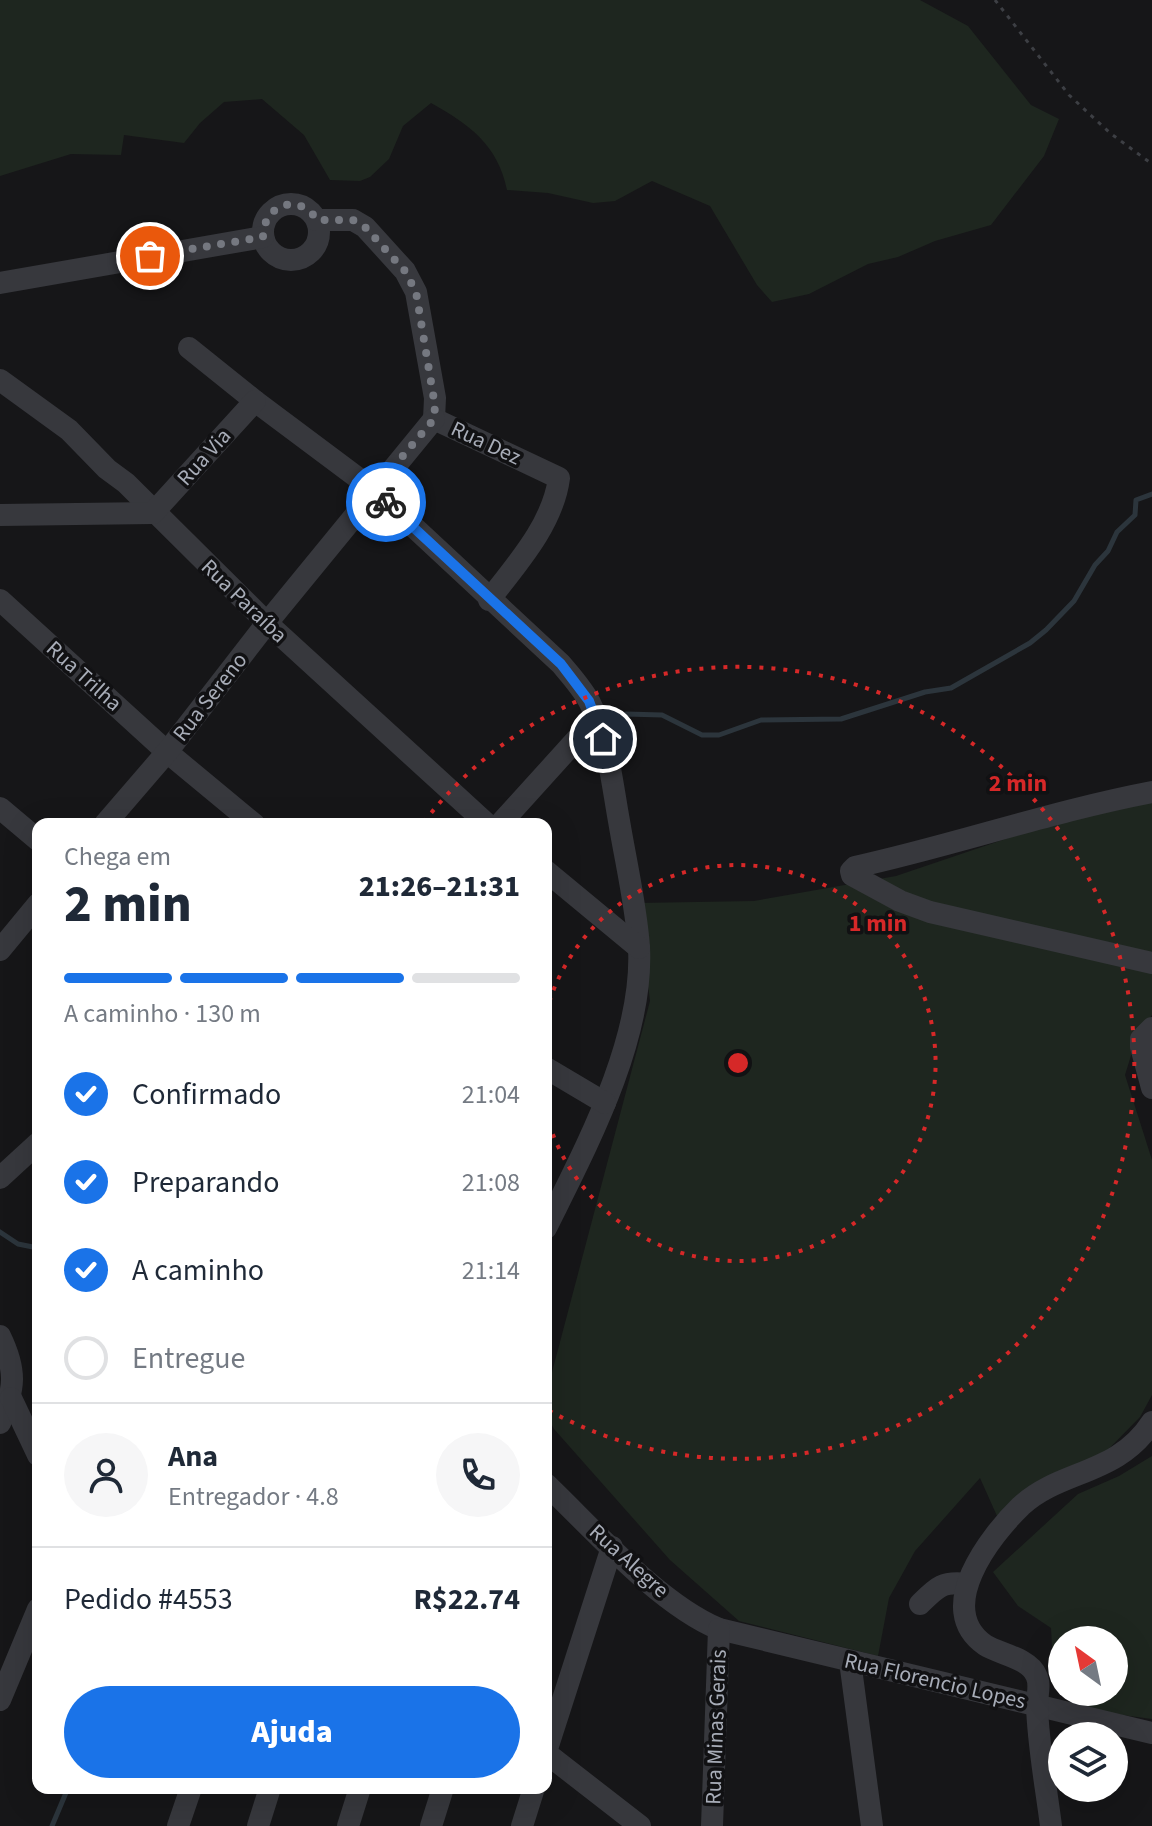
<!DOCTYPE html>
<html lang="pt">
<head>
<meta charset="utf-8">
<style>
  :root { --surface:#fff; --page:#f6f6f7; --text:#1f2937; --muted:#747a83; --line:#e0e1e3; --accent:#1a73e8 }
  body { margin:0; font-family:"Source Sans 3",sans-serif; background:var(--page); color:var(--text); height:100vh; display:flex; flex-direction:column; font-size:30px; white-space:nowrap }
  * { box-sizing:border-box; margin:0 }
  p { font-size:26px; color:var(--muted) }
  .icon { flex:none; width:44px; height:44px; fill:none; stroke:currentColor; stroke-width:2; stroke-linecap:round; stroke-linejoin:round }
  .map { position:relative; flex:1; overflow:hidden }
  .sheet { position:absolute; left:32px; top:818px; width:520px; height:976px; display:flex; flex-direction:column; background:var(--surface); border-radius:16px; box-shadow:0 8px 32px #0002 }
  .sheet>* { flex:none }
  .needle { width:52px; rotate:327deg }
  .buttons { position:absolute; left:1048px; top:1626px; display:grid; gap:16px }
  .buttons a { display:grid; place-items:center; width:80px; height:80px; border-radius:50%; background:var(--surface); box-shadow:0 8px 32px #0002; font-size:40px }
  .pin { position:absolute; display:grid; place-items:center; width:68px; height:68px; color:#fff; margin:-34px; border:4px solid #fff; border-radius:50%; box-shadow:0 2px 8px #0007 }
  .courier { position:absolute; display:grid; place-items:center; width:80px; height:80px; margin:-40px; border:6px solid #1a73e8; border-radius:50%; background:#fff; color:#222; box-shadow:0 2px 10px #0007 }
  .overview em { font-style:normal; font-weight:800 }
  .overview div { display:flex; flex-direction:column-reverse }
  .overview { display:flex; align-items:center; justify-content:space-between; height:136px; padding:0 32px }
  h1 { font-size:52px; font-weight:800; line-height:60px }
  .bar { display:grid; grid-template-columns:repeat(4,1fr); gap:12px 8px; align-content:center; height:96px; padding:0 32px }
  .bar i { height:10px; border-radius:6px; background:var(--line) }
  .bar .current { background:var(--accent) }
  .bar p { grid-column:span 4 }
  .line { display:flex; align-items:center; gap:20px; padding:0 32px; border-top:2px solid var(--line) }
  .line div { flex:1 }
  .round { display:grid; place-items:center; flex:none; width:84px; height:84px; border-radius:42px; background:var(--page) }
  ol { padding:0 32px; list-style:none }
  li { display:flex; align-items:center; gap:24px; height:88px }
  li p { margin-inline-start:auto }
  li .icon { padding:8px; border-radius:50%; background:var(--accent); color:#fff; stroke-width:4 }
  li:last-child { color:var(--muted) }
  li i { width:44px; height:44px; border:4px solid var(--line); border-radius:50% }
  .cta { display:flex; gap:16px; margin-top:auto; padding:16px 32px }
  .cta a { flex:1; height:92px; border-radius:48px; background:var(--accent); color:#fff; font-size:32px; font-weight:800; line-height:92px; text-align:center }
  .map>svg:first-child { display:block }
  .green { fill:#1e261f }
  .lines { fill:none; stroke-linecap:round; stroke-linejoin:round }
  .stream { stroke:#2c353c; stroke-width:5 }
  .path { stroke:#3d3f44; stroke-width:3; stroke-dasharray:4 6; stroke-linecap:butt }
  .minor { stroke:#37383d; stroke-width:22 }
  .done { stroke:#757880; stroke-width:8; stroke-dasharray:0 14.4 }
  .route { stroke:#1a73e8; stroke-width:10 }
  .ring { fill:none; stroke:#d62828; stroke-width:4; stroke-dasharray:4 8 }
  .labels { text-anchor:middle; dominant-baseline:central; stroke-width:7; stroke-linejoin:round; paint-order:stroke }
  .street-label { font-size:22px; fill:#a8adb8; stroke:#111113 }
  .centre { fill:#d62828; stroke:#111113; stroke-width:4 }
  .ring-label { font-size:24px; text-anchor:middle; font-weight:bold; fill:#d62828; stroke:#111113; stroke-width:7; stroke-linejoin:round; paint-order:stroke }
</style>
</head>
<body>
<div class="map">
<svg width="1152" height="1826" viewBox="0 0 1152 1826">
  <rect width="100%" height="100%" fill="#161618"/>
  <!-- green -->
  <g class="green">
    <path d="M 0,0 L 920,0 L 968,26 L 1031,105 L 1059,119 L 1044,156 L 991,225 L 935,241 L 898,257 L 868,264 L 809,294 L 772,302 L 757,285 L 710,206 L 652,181 L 615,201 L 593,203 L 548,193 L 507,190 C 498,145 469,124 431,103 L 403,126 L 389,159 L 370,177 L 360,181 L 330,180 L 304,135 L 262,99 L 224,102 L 200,123 L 184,143 L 124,135 L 121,155 L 71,154 L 0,176 Z"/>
    <path d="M 1152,802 L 1152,1015 L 1137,1036 L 1125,1075 L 1152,1160 L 1152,1395 L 1140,1417 L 1093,1465 L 997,1516 L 980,1478 L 915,1551 L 889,1598 L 878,1656 L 739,1621 L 670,1560 L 554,1429 L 546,1414 L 546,1395 L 650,1001 L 638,903 L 754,901 L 896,876 L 1091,810 Z"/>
    <path d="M 1152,1456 L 1152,1719 L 1077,1709 L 1067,1692 L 1114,1692 L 1114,1640 L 1062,1640 L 1062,1682 L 1053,1665 L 1051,1628 L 1018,1606 L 993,1572 L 1078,1494 L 1119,1476 Z"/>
  </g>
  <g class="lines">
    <!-- stream -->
    <g class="stream">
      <path d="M 604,722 L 626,714 L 662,715 L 702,735 L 719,735 L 761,720 L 841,719 L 925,692 L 951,688 L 1030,643 L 1046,630 L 1074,601 L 1095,565 L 1108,551 L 1117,532 L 1135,515 L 1136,500 L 1152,494"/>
      <path d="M 0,1232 L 18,1244 L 38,1248"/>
      <path d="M 52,1826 L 68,1788"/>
    </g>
    <!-- path -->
    <path class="path" d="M 995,0 L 1069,95 L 1110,133 L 1152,164"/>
    <!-- minor -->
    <g class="minor">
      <circle cx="291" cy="232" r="28"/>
      <path d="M 317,220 L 353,220 L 365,227 L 405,271 L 416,292 L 435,398 L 434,419"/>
      <path d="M 0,283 L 263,237"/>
      <path d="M 189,348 L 255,401 L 374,490 L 561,664 C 572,677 583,689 590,703 C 608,739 612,783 619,821 C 626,863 636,905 639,947 C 644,1040 586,1147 546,1228"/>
      <path d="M 0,380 L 69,430 L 107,469 L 126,483 L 267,623 L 487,824"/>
      <path d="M 434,419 L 559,478 C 553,524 517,564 489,600"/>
      <path d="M 0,515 L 153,513 L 255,401"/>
      <path d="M 0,600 L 167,752 L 254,824"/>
      <path d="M 1152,792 C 1052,811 955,845 855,867 L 851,871 L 852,875 L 900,901 L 930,912 L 1152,963"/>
      <path d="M 0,808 L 38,840"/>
      <path d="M 105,824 L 167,752 L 267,623 L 434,419"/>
      <path d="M 500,824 L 596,718"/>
      <path d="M 546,871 L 639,948"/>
      <path d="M 0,950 L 38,904"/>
      <path d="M 1152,1028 L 1141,1039 L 1141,1047 L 1152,1088"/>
      <path d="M 546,1068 L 605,1103"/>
      <path d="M 0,1178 L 38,1143"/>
      <path d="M 0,1336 C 17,1371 15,1389 0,1423"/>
      <path d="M 11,1398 L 38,1455"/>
      <path d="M 546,1484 C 594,1530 659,1604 719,1629 L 1152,1733"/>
      <path d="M 920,1604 C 937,1587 942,1581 967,1584"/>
      <path d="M 850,1661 L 872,1826"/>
      <path d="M 0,1700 L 38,1609"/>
      <path d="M 546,1752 L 612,1547"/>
      <path d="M 546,1753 L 640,1826"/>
      <path d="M 178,1826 L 191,1788"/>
      <path d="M 258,1826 L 270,1788"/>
      <path d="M 348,1826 L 360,1788"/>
      <path d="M 431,1826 L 443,1788"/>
      <path d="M 522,1826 L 534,1788"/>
      <path d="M 712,1826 L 719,1629"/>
      <path d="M 1051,1826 C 1046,1786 1038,1745 1037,1705 C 1037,1695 1041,1684 1036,1675 C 1029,1658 999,1654 985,1645 C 933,1609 990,1536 1021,1506 C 1061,1469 1117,1476 1152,1422"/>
    </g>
  </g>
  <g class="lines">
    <!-- done -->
    <path class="done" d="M 150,256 L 263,237 C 263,204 299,192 317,220 L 353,220 L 365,227 L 405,271 L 416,292 L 435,406 L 434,419 L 374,490 L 386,502"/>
    <!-- route -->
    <path class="route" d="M 386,502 L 561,664 L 589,701 L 603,739"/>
  </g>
  <!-- distance rings -->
  <g class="ring">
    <path d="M546 1013A198 198 0 1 1 546 1113"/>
    <path d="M424 822A396 396 0 1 1 546 1409"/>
  </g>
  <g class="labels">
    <!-- street labels -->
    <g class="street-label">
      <text transform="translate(486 443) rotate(25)">Rua Dez</text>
      <text transform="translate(204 457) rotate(-48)">Rua Via</text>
      <text transform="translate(244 601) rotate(44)">Rua Paraíba</text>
      <text transform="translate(84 676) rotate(42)">Rua Trilha</text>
      <text transform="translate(210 697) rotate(-52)">Rua Sereno</text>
      <text transform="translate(629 1561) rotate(42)">Rua Alegre</text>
      <text transform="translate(935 1681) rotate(13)">Rua Florencio Lopes</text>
      <text transform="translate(716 1727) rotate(-88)">Rua Minas Gerais</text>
    </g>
  </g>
  <circle cx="738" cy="1063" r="12" class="centre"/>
  <g class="ring-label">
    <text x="1018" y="791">2 min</text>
    <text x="878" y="931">1 min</text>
  </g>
</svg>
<div class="buttons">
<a><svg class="needle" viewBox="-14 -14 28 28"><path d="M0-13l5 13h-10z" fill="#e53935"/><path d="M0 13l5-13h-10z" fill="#747a83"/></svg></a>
<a><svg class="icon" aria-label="layers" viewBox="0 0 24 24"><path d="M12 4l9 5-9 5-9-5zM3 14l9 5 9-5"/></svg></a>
</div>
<div class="pin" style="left:150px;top:256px;background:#ea580c"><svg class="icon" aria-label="bag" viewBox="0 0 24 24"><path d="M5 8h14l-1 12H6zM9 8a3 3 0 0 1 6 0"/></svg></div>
<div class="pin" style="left:603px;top:739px;background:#1f2937"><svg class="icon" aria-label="home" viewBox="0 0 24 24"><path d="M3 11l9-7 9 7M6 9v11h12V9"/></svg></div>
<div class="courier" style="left:386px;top:502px"><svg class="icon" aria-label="bike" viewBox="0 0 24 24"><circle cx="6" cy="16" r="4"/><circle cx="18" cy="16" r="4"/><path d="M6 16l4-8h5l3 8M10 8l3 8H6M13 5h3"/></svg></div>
<section class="sheet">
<div class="overview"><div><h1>2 min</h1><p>Chega em</p></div><em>21:26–21:31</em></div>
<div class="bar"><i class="current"></i><i class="current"></i><i class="current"></i><i></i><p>A caminho · 130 m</p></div>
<ol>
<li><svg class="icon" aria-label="check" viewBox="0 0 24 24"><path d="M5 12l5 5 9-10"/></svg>Confirmado<p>21:04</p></li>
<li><svg class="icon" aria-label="check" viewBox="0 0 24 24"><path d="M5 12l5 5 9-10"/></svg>Preparando<p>21:08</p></li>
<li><svg class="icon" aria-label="check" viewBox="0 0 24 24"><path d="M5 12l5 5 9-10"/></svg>A caminho<p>21:14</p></li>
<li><i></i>Entregue</li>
</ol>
<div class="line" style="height:144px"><a class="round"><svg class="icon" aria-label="person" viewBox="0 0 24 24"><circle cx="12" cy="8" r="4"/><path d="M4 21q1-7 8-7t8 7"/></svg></a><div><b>Ana</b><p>Entregador · 4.8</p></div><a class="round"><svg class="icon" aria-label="phone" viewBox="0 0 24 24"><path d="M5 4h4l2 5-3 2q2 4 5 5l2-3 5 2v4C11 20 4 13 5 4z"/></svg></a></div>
<div class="line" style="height:104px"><div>Pedido #4553</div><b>R$22.74</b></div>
<div class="cta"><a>Ajuda</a></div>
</section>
</div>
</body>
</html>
